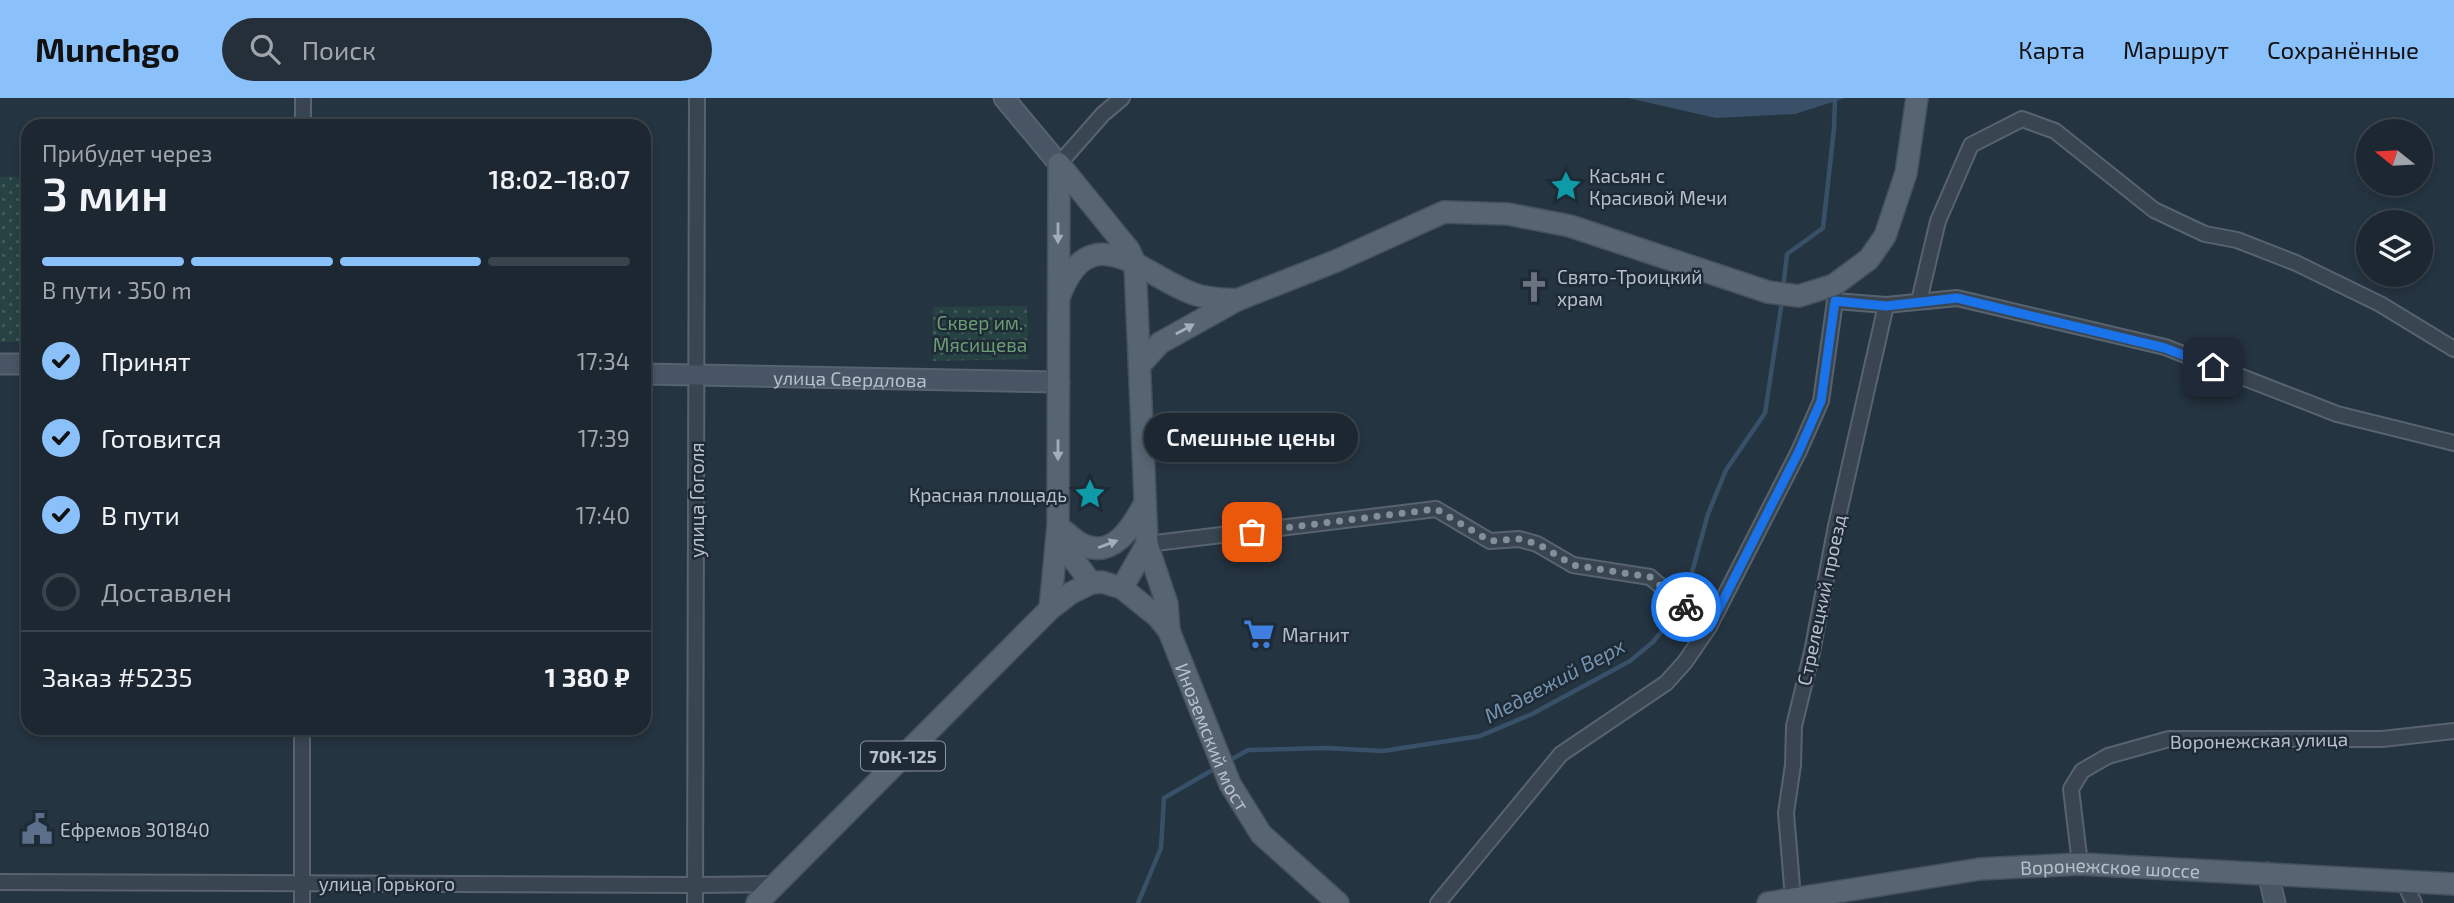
<!DOCTYPE html>
<html lang="ru">
<head>
<meta charset="utf-8">
<style>
  :root { --surface:#1c2731; --page:#252f39; --text:#f1f3f6; --muted:#a0a5ab; --line:#3a444d; --accent:#8bc1fb }
  body { margin:0; font-family:"Exo 2",sans-serif; background:var(--page); color:var(--text); height:100vh; display:flex; flex-direction:column; font-size:26px; white-space:nowrap }
  * { box-sizing:border-box; margin:0 }
  p { font-size:23px; color:var(--muted) }
  .icon { flex:none; width:38px; height:38px; fill:none; stroke:currentColor; stroke-width:2; stroke-linecap:round; stroke-linejoin:round }
  .map { position:relative; flex:1; overflow:hidden }
  .drawer { position:absolute; left:21px; top:21px; width:630px; height:616px; display:flex; flex-direction:column; background:var(--surface); border-radius:21px; box-shadow:0 4px 10px #0003,0 0 0 2px var(--line) }
  .drawer>* { flex:none }
  .needle { width:46px; rotate:288deg }
  .controls { position:absolute; left:2356px; top:21px; display:grid; gap:14px }
  .controls a { display:grid; place-items:center; width:77px; height:77px; border-radius:50%; background:var(--surface); box-shadow:0 4px 10px #0003,0 0 0 2px var(--line); font-size:35px }
  .pin { position:absolute; display:grid; place-items:center; width:60px; height:60px; color:#fff; margin:-30px; border-radius:14px; box-shadow:0 4px 10px #0006 }
  .courier { position:absolute; display:grid; place-items:center; width:70px; height:70px; margin:-35px; border:5px solid #1a73e8; border-radius:50%; background:#fff; color:#222; box-shadow:0 2px 9px #0007 }
  .bubble { position:absolute; height:49px; border-radius:24px; background:var(--surface); box-shadow:0 4px 10px #0003,0 0 0 2px var(--line); font-size:23px; font-weight:600; line-height:49px; text-align:center }
  .headline em { font-style:normal; font-weight:600 }
  .headline div { display:flex; flex-direction:column-reverse }
  .headline { display:flex; align-items:center; justify-content:space-between; height:119px; padding:0 21px }
  h1 { font-size:46px; font-weight:600; line-height:52px }
  .bar { display:grid; grid-template-columns:repeat(4,1fr); gap:10px 7px; align-content:center; height:84px; padding:0 21px }
  .bar i { height:9px; border-radius:5px; background:var(--line) }
  .bar .current { background:var(--accent) }
  .bar p { grid-column:span 4 }
  .line { display:flex; align-items:center; gap:18px; padding:0 21px; border-top:2px solid var(--line) }
  .line div { flex:1 }
  ol { padding:0 21px; list-style:none }
  li { display:flex; align-items:center; gap:21px; height:77px }
  li p { margin-inline-start:auto }
  li .icon { padding:7px; border-radius:50%; background:var(--accent); color:#111; stroke-width:4 }
  li:last-child { color:var(--muted) }
  li i { width:38px; height:38px; border:4px solid var(--line); border-radius:50% }
  header { display:flex; align-items:center; gap:42px; box-sizing:border-box; height:98px; padding:0 35px; background:var(--accent); color:#111 }
  header strong { font-size:33px }
  nav { display:flex; gap:38px; margin-inline-start:auto; font-size:24px }
  .search { width:490px; height:63px; background:var(--page); display:flex; align-items:center; gap:18px; box-sizing:border-box; padding:0 24px; border-radius:38px; color:var(--muted); font-size:26px }
  .map>svg:first-child { display:block }
  .park { fill:url(#park-dots) }
  .water { fill:#385169 }
  .lines { fill:none; stroke-linecap:round; stroke-linejoin:round }
  .stream { stroke:#385169; stroke-width:4.5 }
  .street-casing { stroke:#57636e; stroke-width:18 }
  .secondary-casing { stroke:#57636e; stroke-width:23 }
  .primary-casing { stroke:#46515d; stroke-width:24 }
  .street { stroke:#394551; stroke-width:14 }
  .secondary { stroke:#475564; stroke-width:19 }
  .primary { stroke:#576471; stroke-width:21 }
  .oneway { fill:#a3aeb9 }
  .done { stroke:#838f9b; stroke-width:7; stroke-dasharray:0 12.6 }
  .route { stroke:#1a73e8; stroke-width:9 }
  .labels { text-anchor:middle; dominant-baseline:central; stroke-width:5; stroke-linejoin:round; paint-order:stroke }
  .shield { fill:#1e2a36; stroke:#88939e; stroke-width:2 }
  .shield-label { font-size:18px; font-weight:bold; fill:#b6c0cb }
  .poi-label { font-size:19px; fill:#b6c0cb; stroke:#1e2a36; text-anchor:start }
  .park-label { font-size:19px; fill:#6c9d73; stroke:#1e2a36 }
  .street-label { font-size:19px; fill:#b6c0cb; stroke:#1e2a36 }
  .water-label { font-size:21px; font-style:italic; fill:#7594af; stroke:#1e2a36 }
</style>
</head>
<body>
<header>
<strong>Munchgo</strong>
<div class="search"><svg class="icon" aria-label="search" viewBox="0 0 24 24"><circle cx="10" cy="10" r="6"/><path d="M15 15l6 6"/></svg>Поиск</div>
<nav><a>Карта</a><a>Маршрут</a><a>Сохранённые</a></nav>
</header>
<div class="map">
<svg width="2454" height="805" viewBox="0 0 2454 805">
  <defs>
    <pattern id="park-dots" width="8" height="8" patternUnits="userSpaceOnUse" patternTransform="scale(1.75)"><rect width="8" height="8" fill="#274242"/><path d="M2 2h.1M6 6h.1" fill="none" stroke="#445c5c" stroke-width="1.8" stroke-linecap="round"/></pattern>
  </defs>
  <rect width="100%" height="100%" fill="#253441"/>
  <!-- park -->
  <g class="park">
    <rect x="0" y="79" width="28" height="165"/>
    <path d="M 1027,208 L 1028,261 L 933,263 L 933,209 Z"/>
  </g>
  <!-- water -->
  <path class="water" d="M 1628,0 L 1845,0 L 1795,16 L 1716,20 Z"/>
  <g class="lines">
    <!-- stream -->
    <g class="stream">
      <path d="M 1783,191 L 1787,156 L 1823,130 L 1834,31 L 1835,0"/>
      <path d="M 1227,664 L 1248,652 L 1326,650 L 1383,653 L 1480,638 L 1532,616 L 1630,563 L 1653,544 L 1683,507 L 1708,416 L 1726,372 L 1765,315 L 1782,203"/>
      <path d="M 1138,805 L 1161,750 L 1164,700 L 1216,670"/>
    </g>
    <defs>
      <g id="street">
        <path d="M 303,28 L 303,0"/>
        <path d="M 1059,66 L 1103,16 L 1122,0"/>
        <path d="M 1834,195 L 1835,203 L 1886,207 L 1957,200 L 2165,249 L 2337,316 L 2454,345"/>
        <path d="M 1919,203 L 1938,123 L 1971,47 L 2022,21 L 2055,33 L 2154,112 L 2205,136 L 2237,142 L 2296,165 L 2380,206 L 2454,251"/>
        <path d="M 1147,446 L 1436,411 L 1490,443 L 1519,441 L 1537,446 L 1573,467 L 1650,479 L 1709,529"/>
        <path d="M 2080,766 L 2071,691 L 2082,673 L 2108,658 L 2169,641 L 2382,641 L 2454,633"/>
        <path d="M 2403,782 L 2414,805"/>
        <path d="M 0,784 L 695,787 L 774,786"/>
        <path d="M 1793,800 L 1786,715 L 1793,667 L 1794,628 L 1812,554 L 1836,428 L 1886,207"/>
        <path d="M 302,805 L 302,630"/>
        <path d="M 695,805 L 697,0"/>
        <path d="M 1438,805 L 1561,656 L 1666,585 L 1685,564 L 1709,529 L 1799,353 L 1821,303 L 1835,203"/>
      </g>
      <g id="secondary">
        <path d="M 1004,0 L 1059,66"/>
        <path d="M 0,266 L 28,266"/>
        <path id="s1" d="M 644,276 L 1059,284"/>
        <path d="M 2268,775 L 2275,805"/>
      </g>
      <g id="primary">
        <path d="M 1059,66 L 1129,152 L 1135,165 L 1147,446 L 1122,490"/>
        <path d="M 1060,197 C 1091,115 1145,179 1194,196 C 1208,201 1222,201 1237,202"/>
        <path d="M 1140,267 L 1160,245 L 1237,202 L 1336,163 L 1444,114 L 1508,116 L 1570,128 L 1768,194 L 1799,198 L 1834,187 L 1869,161 L 1885,138 L 1906,75 L 1917,0"/>
        <path d="M 1058,428 C 1065,434 1073,441 1081,446 C 1113,462 1132,429 1145,405"/>
        <path d="M 1059,430 L 1069,455 L 1091,485"/>
        <path d="M 1147,446 L 1167,506 L 1169,533"/>
        <path d="M 1050,511 L 1058,428 L 1059,66"/>
        <path id="s2" d="M 757,805 L 1050,511 L 1071,495 L 1091,485 L 1102,484 L 1122,490 L 1158,519 L 1169,533 L 1230,686 L 1261,736 L 1338,805"/>
        <path id="s3" d="M 1768,805 L 1980,771 L 2080,766 L 2454,786"/>
      </g>
    </defs>
    <!-- street casing -->
    <use href="#street" class="street-casing"/>
    <!-- secondary casing -->
    <use href="#secondary" class="secondary-casing"/>
    <!-- primary casing -->
    <use href="#primary" class="primary-casing"/>
    <!-- street -->
    <use href="#street" class="street"/>
    <!-- secondary -->
    <use href="#secondary" class="secondary"/>
    <!-- primary -->
    <use href="#primary" class="primary"/>
  </g>
  <!-- one-way arrows -->
  <defs><path id="oneway-solid" d="M-6-.8H1V-3.2L6.5 0L1 3.2V.8H-6Z" transform="scale(1.75)"/></defs>
  <g class="oneway">
    <use href="#oneway-solid" transform="translate(1058 135) rotate(90)"/>
    <use href="#oneway-solid" transform="translate(1185 231) rotate(-29)"/>
    <use href="#oneway-solid" transform="translate(1058 352) rotate(90)"/>
    <use href="#oneway-solid" transform="translate(1108 446) rotate(-21)"/>
  </g>
  <g class="lines">
    <!-- done -->
    <path class="done" d="M 1252,434 L 1436,411 L 1490,443 L 1519,441 L 1538,446 L 1573,467 L 1650,479 L 1686,509"/>
    <!-- route -->
    <path class="route" d="M 1686,509 L 1709,530 L 1799,353 L 1821,303 L 1835,203 L 1886,208 L 1957,200 L 2165,250 L 2213,269"/>
  </g>
  <!-- icons -->
  <defs>
    <symbol id="sight-bare" viewBox="-9 -9 18 18"><path d="M0-6L1.8-2.2L6-1.7L2.9 1.2L3.7 5.4L0 3.3L-3.7 5.4L-2.9 1.2L-6-1.7L-1.8-2.2Z" fill="#0f9aa8" stroke="#1e2a36" stroke-width="2.5" paint-order="stroke"/></symbol>
    <symbol id="church-bare" viewBox="-9 -9 18 18"><path d="M-1.2-6h2.4v3.5h3.3v2.4h-3.3V6h-2.4V-.1h-3.3v-2.4h3.3Z" fill="#6b7280" stroke="#1e2a36" stroke-width="2.5" paint-order="stroke"/></symbol>
    <symbol id="supermarket-bare" viewBox="-9 -9 18 18"><path d="M-6-5.5h2.5l.6 2H6L4.5 2H-2.5L-4.4-4H-6ZM-1.5 3.2a1.3 1.3 0 1 0 .1 0ZM3 3.2a1.3 1.3 0 1 0 .1 0Z" fill="#3f7fe0" stroke="#1e2a36" stroke-width="2.5" paint-order="stroke"/></symbol>
    <symbol id="civic-bare" viewBox="-9 -9 18 18"><path d="M-.6-6.5H3V-4.5H.6V-3L4-1V1h2V6H-6V1h2V-1L-.6-3ZM-1.2 2.5V6h2.4V2.5Z" fill="#5c6f8a" stroke="#1e2a36" stroke-width="2.5" paint-order="stroke"/></symbol>
  </defs>
  <g fill-rule="evenodd">
    <use href="#sight-bare" x="1544" y="66" width="44" height="44"/>
    <use href="#church-bare" x="1512" y="167" width="44" height="44"/>
    <use href="#sight-bare" x="1068" y="374" width="44" height="44"/>
    <use href="#supermarket-bare" x="1237" y="514" width="44" height="44"/>
    <use href="#civic-bare" x="15" y="709" width="44" height="44"/>
  </g>
  <g class="labels">
    <!-- shield labels -->
    <rect class="shield" x="861" y="643.5" width="84" height="29" rx="5"/>
    <g class="shield-label">
      <text x="903" y="658">70К-125</text>
    </g>
    <!-- poi labels -->
    <g class="poi-label">
      <text x="1589" y="77">Касьян с<tspan x="1589" dy="22">Красивой Мечи</tspan></text>
      <text x="1557" y="178">Свято-Троицкий<tspan x="1557" dy="22">храм</tspan></text>
      <text x="1067" y="396" text-anchor="end">Красная площадь</text>
      <text x="1282" y="536">Магнит</text>
      <text x="60" y="731">Ефремов 301840</text>
    </g>
    <!-- park labels -->
    <g class="park-label">
      <text x="980" y="224">Сквер им.<tspan x="980" dy="22">Мясищева</tspan></text>
    </g>
    <!-- street labels -->
    <g class="street-label">
      <text stroke="none"><textPath href="#s1" startOffset="206">улица Свердлова</textPath></text>
      <text transform="translate(696 402) rotate(-90)">улица Гоголя</text>
      <text transform="translate(1821 502) rotate(-78)">Стрелецкий проезд</text>
      <text stroke="none"><textPath href="#s2" startOffset="674">Иноземский мост</textPath></text>
      <text transform="translate(2259 642) rotate(-1)">Воронежская улица</text>
      <text stroke="none"><textPath href="#s3" startOffset="345">Воронежское шоссе</textPath></text>
      <text x="387" y="785">улица Горького</text>
    </g>
    <!-- water labels -->
    <g class="water-label">
      <text transform="translate(1554 582) rotate(-28)">Медвежий Верх</text>
    </g>
  </g>
</svg>
<div class="controls">
<a><svg class="needle" viewBox="-14 -14 28 28"><path d="M0-13l5 13h-10z" fill="#e53935"/><path d="M0 13l5-13h-10z" fill="#a0a5ab"/></svg></a>
<a><svg class="icon" aria-label="layers" viewBox="0 0 24 24"><path d="M12 4l9 5-9 5-9-5zM3 14l9 5 9-5"/></svg></a>
</div>
<div class="pin" style="left:1252px;top:434px;background:#ea580c"><svg class="icon" aria-label="bag" viewBox="0 0 24 24"><path d="M5 8h14l-1 12H6zM9 8a3 3 0 0 1 6 0"/></svg></div>
<div class="pin" style="left:2213px;top:269px;background:#1f2937"><svg class="icon" aria-label="home" viewBox="0 0 24 24"><path d="M3 11l9-7 9 7M6 9v11h12V9"/></svg></div>
<div class="courier" style="left:1686px;top:509px"><svg class="icon" aria-label="bike" viewBox="0 0 24 24"><circle cx="6" cy="16" r="4"/><circle cx="18" cy="16" r="4"/><path d="M6 16l4-8h5l3 8M10 8l3 8H6M13 5h3"/></svg></div>
<div class="bubble" style="left:1144px;top:315px;width:214px">Смешные цены</div>
<section class="drawer">
<div class="headline"><div><h1>3 мин</h1><p>Прибудет через</p></div><em>18:02–18:07</em></div>
<div class="bar"><i class="current"></i><i class="current"></i><i class="current"></i><i></i><p>В пути · 350 m</p></div>
<ol>
<li><svg class="icon" aria-label="check" viewBox="0 0 24 24"><path d="M5 12l5 5 9-10"/></svg>Принят<p>17:34</p></li>
<li><svg class="icon" aria-label="check" viewBox="0 0 24 24"><path d="M5 12l5 5 9-10"/></svg>Готовится<p>17:39</p></li>
<li><svg class="icon" aria-label="check" viewBox="0 0 24 24"><path d="M5 12l5 5 9-10"/></svg>В пути<p>17:40</p></li>
<li><i></i>Доставлен</li>
</ol>
<div class="line" style="height:91px"><div>Заказ #5235</div><b>1 380 ₽</b></div>
</section>
</div>
</body>
</html>
